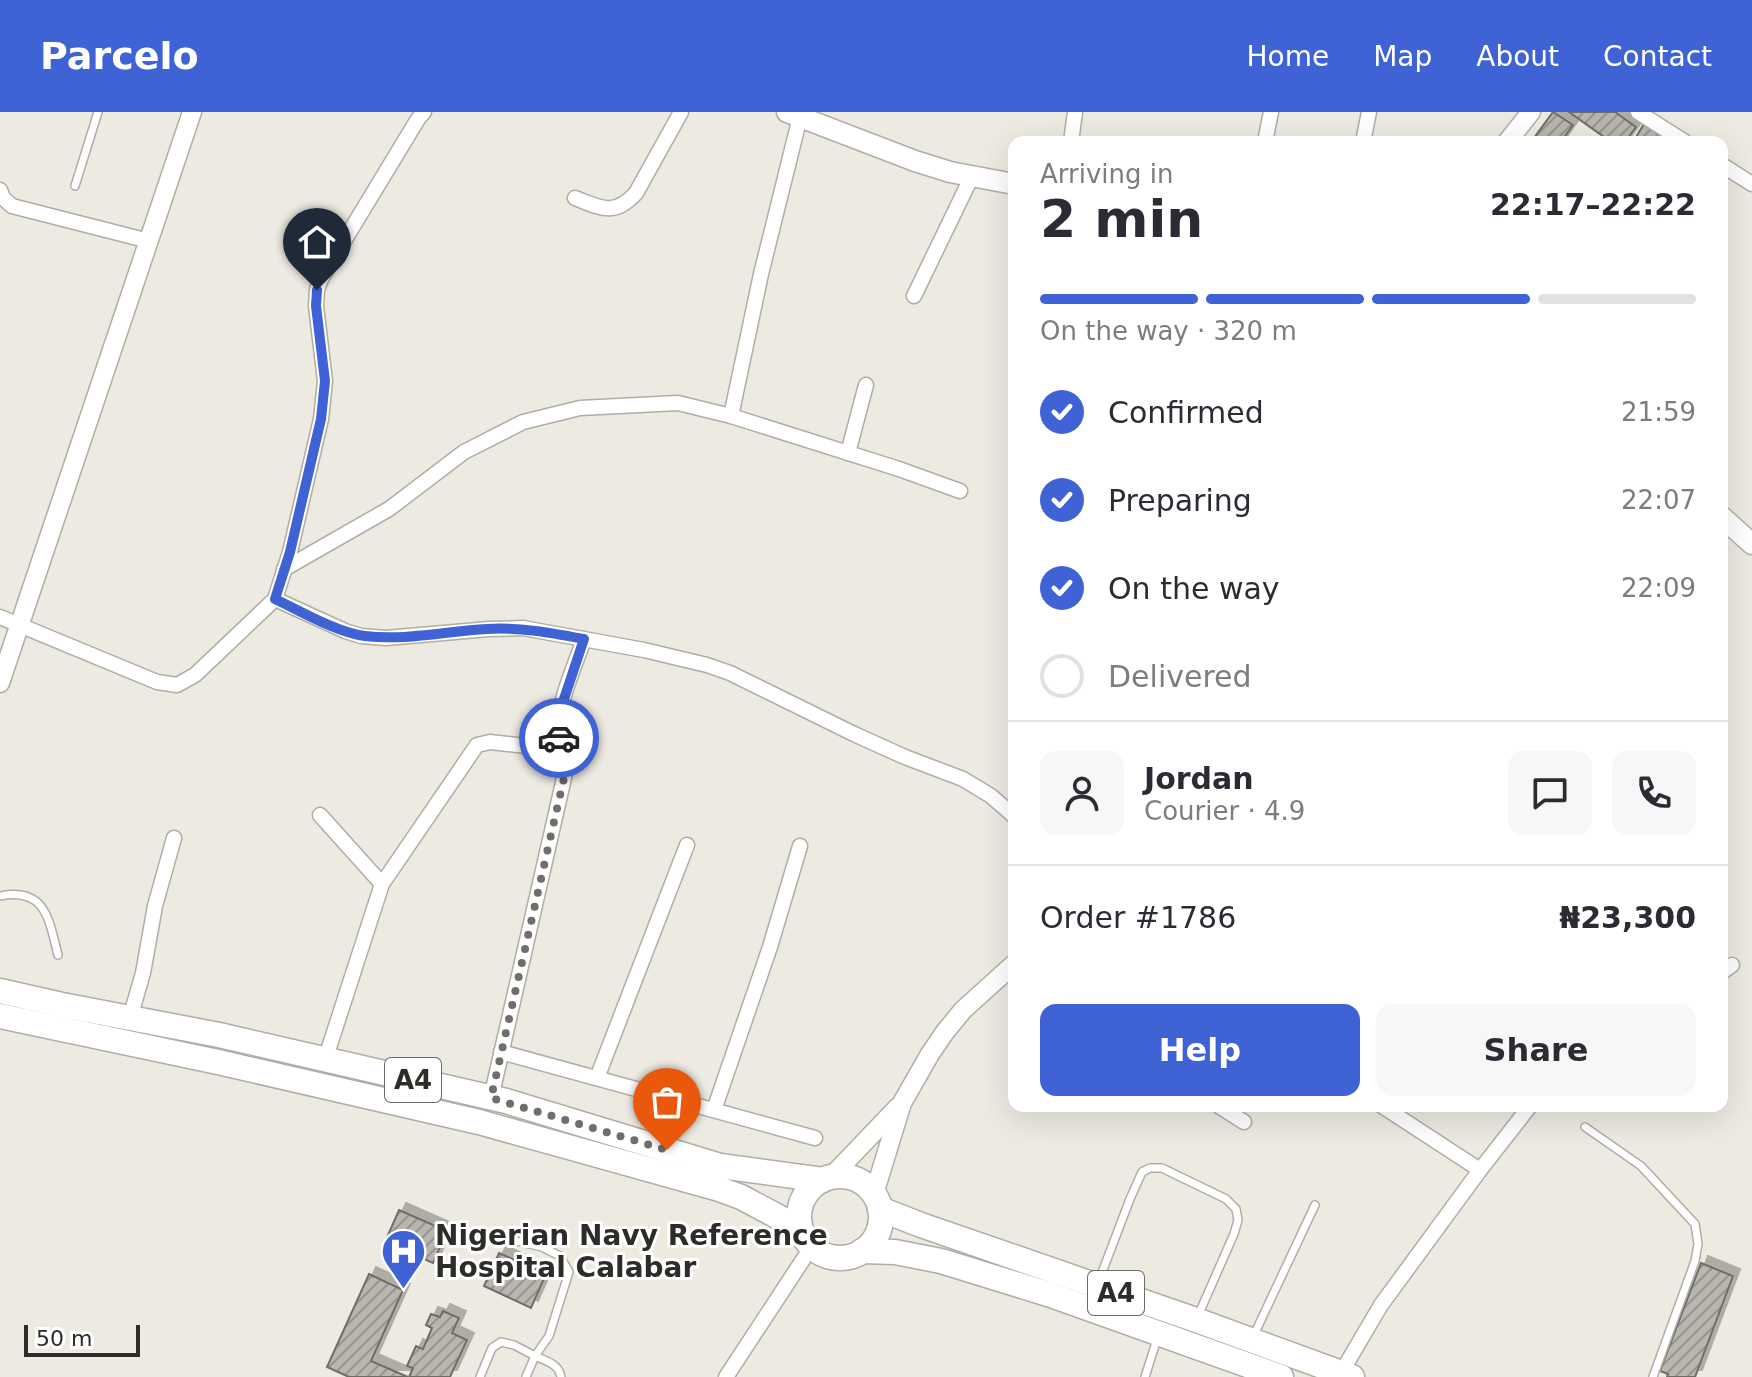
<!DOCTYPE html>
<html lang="en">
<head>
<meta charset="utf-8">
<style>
  :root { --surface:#fff; --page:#f7f7f7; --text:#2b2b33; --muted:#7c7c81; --line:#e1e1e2; --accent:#3f63d5 }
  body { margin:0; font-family:"DejaVu Sans",sans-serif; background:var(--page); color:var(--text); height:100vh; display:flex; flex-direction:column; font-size:30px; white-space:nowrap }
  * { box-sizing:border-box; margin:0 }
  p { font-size:26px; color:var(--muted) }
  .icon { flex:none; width:44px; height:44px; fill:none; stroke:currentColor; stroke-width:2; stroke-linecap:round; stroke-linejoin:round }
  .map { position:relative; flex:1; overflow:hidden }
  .sheet { position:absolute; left:1008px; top:24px; width:720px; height:976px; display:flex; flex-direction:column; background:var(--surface); border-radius:16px; box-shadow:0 8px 32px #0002 }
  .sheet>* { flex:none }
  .scale { position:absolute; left:24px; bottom:20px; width:116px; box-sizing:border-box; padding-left:8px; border:4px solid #2d2c29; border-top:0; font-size:22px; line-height:28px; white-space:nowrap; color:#2d2c29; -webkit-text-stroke:6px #fff; paint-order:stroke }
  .pin { position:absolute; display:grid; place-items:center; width:68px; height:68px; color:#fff; margin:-82px -34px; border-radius:50% 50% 50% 0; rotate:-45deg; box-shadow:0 0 8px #0007 }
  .pin .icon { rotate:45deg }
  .courier { position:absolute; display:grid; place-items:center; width:80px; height:80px; margin:-40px; border:6px solid #3f63d5; border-radius:50%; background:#fff; color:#222; box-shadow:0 2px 10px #0007 }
  .headline em { font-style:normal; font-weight:700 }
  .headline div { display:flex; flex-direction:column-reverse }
  .headline { display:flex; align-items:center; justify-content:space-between; height:136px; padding:0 32px }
  h1 { font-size:52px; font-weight:700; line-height:60px }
  .bar { display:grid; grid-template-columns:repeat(4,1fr); gap:12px 8px; align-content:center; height:96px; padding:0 32px }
  .bar i { height:10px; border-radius:6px; background:var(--line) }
  .bar .selected { background:var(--accent) }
  .bar p { grid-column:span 4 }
  .line { display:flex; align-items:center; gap:20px; padding:0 32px; border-top:2px solid var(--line) }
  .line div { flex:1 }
  .round { display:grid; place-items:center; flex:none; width:84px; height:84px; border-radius:16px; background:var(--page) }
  ol { padding:0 32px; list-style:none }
  li { display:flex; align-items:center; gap:24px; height:88px }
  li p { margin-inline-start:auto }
  li .icon { padding:8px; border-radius:50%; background:var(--accent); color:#fff; stroke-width:4 }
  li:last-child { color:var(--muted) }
  li i { width:44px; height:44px; border:4px solid var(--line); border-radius:50% }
  .primary-button { display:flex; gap:16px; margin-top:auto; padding:16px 32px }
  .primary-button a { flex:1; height:92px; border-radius:16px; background:var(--accent); color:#fff; font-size:32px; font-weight:700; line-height:92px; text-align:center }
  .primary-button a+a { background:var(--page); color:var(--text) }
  header { display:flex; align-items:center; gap:48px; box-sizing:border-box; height:112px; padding:0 40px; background:var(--accent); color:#fff }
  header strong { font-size:38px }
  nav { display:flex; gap:44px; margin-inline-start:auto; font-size:28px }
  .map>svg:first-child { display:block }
  .building { fill:url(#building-hatch); stroke:#6f6d66; stroke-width:2; filter:url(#shadow) }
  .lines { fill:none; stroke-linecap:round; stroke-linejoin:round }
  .service-casing { stroke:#b0ada5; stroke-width:10 }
  .minor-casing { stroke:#b0ada5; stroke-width:17 }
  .tertiary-casing { stroke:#b0ada5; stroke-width:21 }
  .secondary-casing { stroke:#b0ada5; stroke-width:23 }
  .trunk-casing { stroke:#b0ada5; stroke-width:27 }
  .service { stroke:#fff; stroke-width:7 }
  .minor { stroke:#fff; stroke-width:14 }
  .tertiary { stroke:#fff; stroke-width:18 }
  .secondary { stroke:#fff; stroke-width:20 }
  .trunk { stroke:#fff; stroke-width:24 }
  .done { stroke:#706e6a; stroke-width:8; stroke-dasharray:0 14.4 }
  .route { stroke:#3f63d5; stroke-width:10 }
  .labels { text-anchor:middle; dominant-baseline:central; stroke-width:6; stroke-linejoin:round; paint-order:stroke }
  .shield { fill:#fff; stroke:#6c6b69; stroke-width:2 }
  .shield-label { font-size:26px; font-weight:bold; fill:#2d2c29 }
  .poi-label { font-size:28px; font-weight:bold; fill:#2d2c29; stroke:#fff; text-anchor:start }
</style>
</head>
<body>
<header>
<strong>Parcelo</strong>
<nav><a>Home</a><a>Map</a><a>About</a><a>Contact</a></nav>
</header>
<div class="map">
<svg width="1752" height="1265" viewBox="0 0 1752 1265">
  <defs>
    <pattern id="building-hatch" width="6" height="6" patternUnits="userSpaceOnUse" patternTransform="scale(2)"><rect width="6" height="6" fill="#b8b6ae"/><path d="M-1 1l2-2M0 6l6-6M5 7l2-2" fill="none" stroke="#96948e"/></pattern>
    <filter id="shadow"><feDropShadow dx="7" dy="-7" stdDeviation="0" flood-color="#0004"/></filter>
  </defs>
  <rect width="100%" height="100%" fill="#edeae2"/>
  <!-- building -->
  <g class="building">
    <path d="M 1553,0 L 1573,13 L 1561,30 L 1531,30 Z"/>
    <path d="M 1569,0 L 1615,0 L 1636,15 L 1625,30 L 1611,30 Z"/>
    <path d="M 1644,12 L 1673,30 L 1633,30 Z"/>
    <path d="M 399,1098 L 447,1119 L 433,1151 L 385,1130 Z"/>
    <path d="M 499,1141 L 546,1162 L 531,1196 L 484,1174 Z"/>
    <path d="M 1701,1151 L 1733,1164 L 1695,1265 L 1667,1265 L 1668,1262 L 1660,1259 Z"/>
    <path d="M 369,1162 L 403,1178 L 371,1249 L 408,1265 L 349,1265 L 327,1255 Z"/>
    <path d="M 443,1199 L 459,1206 L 452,1221 L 467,1228 L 450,1265 L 409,1265 L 413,1256 L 407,1254 L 416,1234 L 423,1237 L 432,1216 L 426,1213 L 431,1202 L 440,1205 Z"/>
  </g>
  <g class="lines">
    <defs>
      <g id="service">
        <path d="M 75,74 L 98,0"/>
        <path d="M 0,784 C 46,775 49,808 58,843"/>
        <path d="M 1585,1015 L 1641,1054 L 1695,1112 L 1698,1132 L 1695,1149 L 1653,1265"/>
        <path d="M 478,1120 L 542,1135 L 560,1144 L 569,1160 L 549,1224 L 535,1244 C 546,1249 559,1252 561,1265"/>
        <path d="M 1098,1171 L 1130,1087 L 1142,1060 L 1150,1056 L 1162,1056 L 1226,1087 L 1236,1097 L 1238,1108 L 1234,1122 L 1197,1206"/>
        <path d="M 1253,1225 L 1315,1093"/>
        <path d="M 480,1265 L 492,1236 L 501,1230 L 514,1233 L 535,1244 L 526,1265"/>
        <path d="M 1145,1265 L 1158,1224"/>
      </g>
      <g id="minor">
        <path d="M 1638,0 L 1685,30"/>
        <path d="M 1071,30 L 1075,0"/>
        <path d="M 1265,30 L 1271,0"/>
        <path d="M 1363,30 L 1369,0"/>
        <path d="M 1722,53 L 1752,72"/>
        <path d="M 0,78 L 3,86 L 12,94 L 149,129"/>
        <path d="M 575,86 C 601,96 614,105 636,81 L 681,0"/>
        <path d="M 914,184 L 972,64"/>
        <path d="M 731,304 L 761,162 L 800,5"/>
        <path d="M 848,341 L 866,273"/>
        <path d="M 284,457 L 389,397 L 464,340 L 523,310 L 580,296 L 678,291 L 731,304 L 899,357 L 960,379"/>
        <path d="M 275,487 L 345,519 L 361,524 L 386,526 L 489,517 L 523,516 L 644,538 L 707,553 L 730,561 L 854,622 L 905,645 L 963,667 L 991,684 L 1014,704"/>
        <path d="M 0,505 L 157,570 L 177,573 L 195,563 L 275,487 L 290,440 L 321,307 L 325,269 L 316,194 L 317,178 L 321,167 L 418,7 L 424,0"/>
        <path d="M 320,703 L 382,772"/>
        <path d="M 1722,860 L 1732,853"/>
        <path d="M 130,906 L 143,861 L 155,794 L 174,726"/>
        <path d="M 501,940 L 815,1026"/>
        <path d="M 325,948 L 382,772 L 477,633 L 490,630 L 561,638"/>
        <path d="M 597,966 L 687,733"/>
        <path d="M 491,986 L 564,666 C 565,649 558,637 558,621 C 558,589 574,557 584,527"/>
        <path d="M 1219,994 L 1244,1010"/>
        <path d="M 1382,994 L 1480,1058"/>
        <path d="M 714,998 L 770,835 L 800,734"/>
        <path d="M 1341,1261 L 1381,1193 L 1480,1058 L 1530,994"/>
        <path d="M 726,1265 L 812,1134"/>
      </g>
      <g id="tertiary">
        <path d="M 1507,30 L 1531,0"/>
        <path d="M 0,571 L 192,0"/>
        <path d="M 832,1064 L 898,995"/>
        <path d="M 874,1082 L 902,991 L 930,942 L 945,920 L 963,898 L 1014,852"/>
      </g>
      <g id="secondary">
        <path d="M 787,0 L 915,49 L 950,60 L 1014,72"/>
        <path d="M 1722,405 L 1752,432"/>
      </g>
      <g id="trunk">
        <path d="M 0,879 L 62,893 L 219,923 L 506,989 L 720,1054 L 823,1068"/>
        <path d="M 0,904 L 218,950 L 479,1010 L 719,1077 L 741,1085 L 801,1117"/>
        <circle cx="840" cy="1105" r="41"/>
        <path d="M 880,1097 L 921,1113 L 1196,1208 L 1352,1265"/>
        <path d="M 862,1139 L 895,1140 L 941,1149 L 1051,1183 L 1281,1265"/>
      </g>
    </defs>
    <!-- service casing -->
    <use href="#service" class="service-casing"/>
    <!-- minor casing -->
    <use href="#minor" class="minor-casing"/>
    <!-- tertiary casing -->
    <use href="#tertiary" class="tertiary-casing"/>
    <!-- secondary casing -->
    <use href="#secondary" class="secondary-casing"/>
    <!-- trunk casing -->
    <use href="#trunk" class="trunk-casing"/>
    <!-- service -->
    <use href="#service" class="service"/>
    <!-- minor -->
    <use href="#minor" class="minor"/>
    <!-- tertiary -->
    <use href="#tertiary" class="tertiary"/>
    <!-- secondary -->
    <use href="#secondary" class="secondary"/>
    <!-- trunk -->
    <use href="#trunk" class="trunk"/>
  </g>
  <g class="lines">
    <!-- done -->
    <path class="done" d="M 559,626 L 565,652 L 564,666 L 491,986 L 667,1038"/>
    <!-- route -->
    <path class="route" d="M 317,178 L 316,194 L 325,269 L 321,307 L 290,440 L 275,487 C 300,499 338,521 365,524 C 405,529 447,519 487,517 C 521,515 552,521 584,527 L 563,590 L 559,626"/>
  </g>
  <!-- icons -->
  <defs>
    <symbol id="hospital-pin" viewBox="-11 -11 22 30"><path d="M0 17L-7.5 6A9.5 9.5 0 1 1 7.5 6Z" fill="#3f63d5" stroke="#fff"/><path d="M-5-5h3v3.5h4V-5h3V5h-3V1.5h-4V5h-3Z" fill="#fff"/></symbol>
  </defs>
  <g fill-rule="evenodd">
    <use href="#hospital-pin" x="378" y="1114" width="51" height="69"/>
  </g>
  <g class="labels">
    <!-- shield labels -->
    <g class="shield">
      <rect x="385" y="946" width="56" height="44" rx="6"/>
      <rect x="1088" y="1159" width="56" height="44" rx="6"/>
    </g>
    <g class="shield-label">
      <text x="413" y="968">A4</text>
      <text x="1116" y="1181">A4</text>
    </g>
    <!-- poi labels -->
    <g class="poi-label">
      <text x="435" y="1123">Nigerian Navy Reference<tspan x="435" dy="32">Hospital Calabar</tspan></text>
    </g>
  </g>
</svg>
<div class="scale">50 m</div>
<div class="pin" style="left:667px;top:1038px;background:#ea580c"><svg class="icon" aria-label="bag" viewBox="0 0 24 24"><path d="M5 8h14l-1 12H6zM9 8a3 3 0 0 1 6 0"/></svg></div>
<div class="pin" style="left:317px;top:178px;background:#1f2937"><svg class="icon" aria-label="home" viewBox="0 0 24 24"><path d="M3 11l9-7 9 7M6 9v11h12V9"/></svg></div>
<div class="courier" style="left:559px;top:626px"><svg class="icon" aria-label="car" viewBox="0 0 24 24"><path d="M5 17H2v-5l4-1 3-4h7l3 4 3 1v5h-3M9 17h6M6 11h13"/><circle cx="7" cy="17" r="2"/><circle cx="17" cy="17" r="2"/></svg></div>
<section class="sheet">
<div class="headline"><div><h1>2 min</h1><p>Arriving in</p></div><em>22:17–22:22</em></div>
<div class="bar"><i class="selected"></i><i class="selected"></i><i class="selected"></i><i></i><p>On the way · 320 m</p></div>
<ol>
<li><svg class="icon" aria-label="check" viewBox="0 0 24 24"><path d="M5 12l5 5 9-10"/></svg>Confirmed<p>21:59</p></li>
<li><svg class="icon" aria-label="check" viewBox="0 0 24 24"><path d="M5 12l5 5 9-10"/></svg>Preparing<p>22:07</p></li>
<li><svg class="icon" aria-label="check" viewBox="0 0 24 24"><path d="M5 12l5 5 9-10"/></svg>On the way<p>22:09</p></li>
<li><i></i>Delivered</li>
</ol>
<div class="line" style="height:144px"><a class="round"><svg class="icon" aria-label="person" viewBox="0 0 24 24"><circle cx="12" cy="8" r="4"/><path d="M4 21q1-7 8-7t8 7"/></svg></a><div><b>Jordan</b><p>Courier · 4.9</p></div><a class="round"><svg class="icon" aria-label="chat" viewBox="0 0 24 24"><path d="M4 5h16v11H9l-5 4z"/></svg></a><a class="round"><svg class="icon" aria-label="phone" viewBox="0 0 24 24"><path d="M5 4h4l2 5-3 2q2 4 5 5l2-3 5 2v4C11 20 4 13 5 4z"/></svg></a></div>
<div class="line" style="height:104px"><div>Order #1786</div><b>₦23,300</b></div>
<div class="primary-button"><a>Help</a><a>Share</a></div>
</section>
</div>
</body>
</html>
